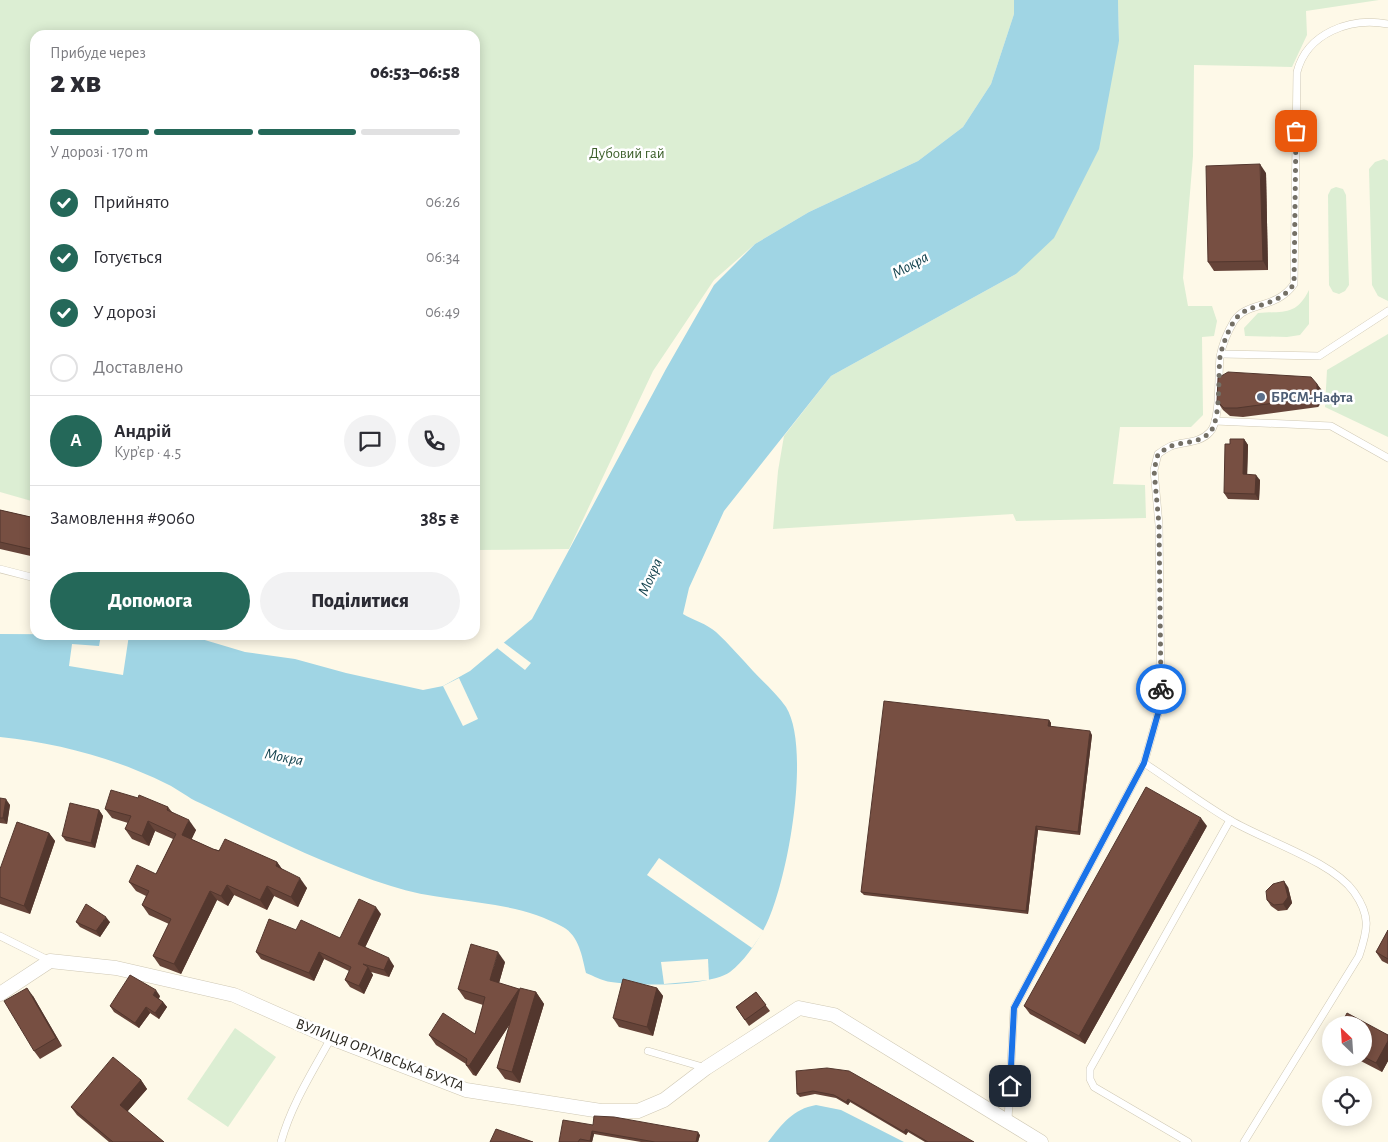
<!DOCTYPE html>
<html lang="uk">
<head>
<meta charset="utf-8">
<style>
  :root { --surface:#fff; --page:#f2f2f3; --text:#2b2b33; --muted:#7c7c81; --line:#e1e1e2; --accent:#246859 }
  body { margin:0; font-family:"Alegreya Sans",sans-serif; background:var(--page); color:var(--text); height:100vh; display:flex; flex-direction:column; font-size:19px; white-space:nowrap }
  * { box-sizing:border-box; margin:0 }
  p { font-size:16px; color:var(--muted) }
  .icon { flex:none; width:28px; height:28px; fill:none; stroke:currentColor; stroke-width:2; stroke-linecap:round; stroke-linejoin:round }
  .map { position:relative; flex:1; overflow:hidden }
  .side { position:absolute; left:30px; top:30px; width:450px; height:610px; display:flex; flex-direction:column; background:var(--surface); border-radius:15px; box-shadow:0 2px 12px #0003 }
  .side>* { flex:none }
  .needle { width:32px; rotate:335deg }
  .buttons { position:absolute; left:1322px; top:1016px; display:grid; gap:10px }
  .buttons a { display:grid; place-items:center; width:50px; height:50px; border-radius:50%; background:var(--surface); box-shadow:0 2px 12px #0003; font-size:25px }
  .pin { position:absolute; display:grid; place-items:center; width:42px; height:42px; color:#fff; margin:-21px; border-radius:10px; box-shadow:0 2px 8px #0006 }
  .courier { position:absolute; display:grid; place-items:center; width:50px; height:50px; margin:-25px; border:4px solid #1a73e8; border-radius:50%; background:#fff; color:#222; box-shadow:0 1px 6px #0007 }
  .headline em { font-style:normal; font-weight:800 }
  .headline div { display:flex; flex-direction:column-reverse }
  .headline { display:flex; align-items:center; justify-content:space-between; height:85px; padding:0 20px }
  h1 { font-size:32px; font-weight:800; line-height:38px }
  .bar { display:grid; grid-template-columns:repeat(4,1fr); gap:8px 5px; align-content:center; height:60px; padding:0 20px }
  .bar i { height:6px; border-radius:4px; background:var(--line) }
  .bar .on { background:var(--accent) }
  .bar p { grid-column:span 4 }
  .line { display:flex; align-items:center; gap:12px; padding:0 20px; border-top:1px solid var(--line) }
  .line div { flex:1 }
  .round { display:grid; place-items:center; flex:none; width:52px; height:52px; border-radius:26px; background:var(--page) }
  ol { padding:0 20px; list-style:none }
  li { display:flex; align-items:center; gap:15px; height:55px }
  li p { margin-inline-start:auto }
  li .icon { padding:5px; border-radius:50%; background:var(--accent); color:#fff; stroke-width:4 }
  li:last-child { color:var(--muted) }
  li i { width:28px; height:28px; border:2px solid var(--line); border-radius:50% }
  .primary-button { display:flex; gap:10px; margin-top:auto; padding:10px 20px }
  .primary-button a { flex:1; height:58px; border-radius:30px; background:var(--accent); color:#fff; font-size:20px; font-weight:800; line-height:58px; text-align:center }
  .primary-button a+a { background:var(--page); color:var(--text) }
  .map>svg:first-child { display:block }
  .green { fill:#dceed3 }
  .water { fill:#a0d5e4 }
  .pier { fill:#fef9e8 }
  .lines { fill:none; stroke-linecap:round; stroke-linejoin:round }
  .service-casing { stroke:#cfc8b4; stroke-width:8 }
  .minor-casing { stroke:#cfc8b4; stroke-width:15 }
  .service { stroke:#fff; stroke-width:7 }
  .minor { stroke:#fff; stroke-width:14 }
  .wall { fill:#664439 }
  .shaded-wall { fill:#53372e }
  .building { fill:#774f42; stroke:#53372e }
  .done { stroke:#747066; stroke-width:5; stroke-dasharray:0 9 }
  .route { stroke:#1a73e8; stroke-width:6 }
  .service-dot { fill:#5c6f8a; stroke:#fff; stroke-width:2 }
  .labels { text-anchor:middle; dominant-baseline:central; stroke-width:5; stroke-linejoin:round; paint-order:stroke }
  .park-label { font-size:15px; fill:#3e602c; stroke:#fff }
  .service-label { font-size:15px; font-weight:bold; fill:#4e5e75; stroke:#fff; text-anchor:start }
  .street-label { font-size:15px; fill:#2a2720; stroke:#fff }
  .water-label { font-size:16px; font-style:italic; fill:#15444f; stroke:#fff }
</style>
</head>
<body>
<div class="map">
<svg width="1388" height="1142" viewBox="0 0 1388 1142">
  <rect width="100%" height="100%" fill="#fef9e8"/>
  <!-- green -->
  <g class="green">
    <path d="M 0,0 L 1014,0 L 1014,14 L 991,84 L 963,127 L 918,161 L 809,212 L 755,244 L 714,280 L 653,371 L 569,549 L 475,550 L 475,35 L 35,35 L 35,502 L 0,492 Z"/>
    <path d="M 1118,0 L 1379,0 L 1306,11 L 1307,35 L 1292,67 L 1194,65 L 1193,156 L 1183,278 L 1188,306 L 1212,306 L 1217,321 L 1214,336 L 1202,337 L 1203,415 L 1191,427 L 1120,427 L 1113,484 L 1145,485 L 1146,518 L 1016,521 L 1013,514 L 773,529 L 778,471 L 784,436 L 831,376 L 1016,274 L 1119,41 Z"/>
    <path d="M 1384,159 L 1388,161 L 1388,301 L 1378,296 L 1372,285 L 1369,169 L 1375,162 Z"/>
    <path d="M 1336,187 L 1343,189 L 1346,195 L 1349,285 L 1345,291 L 1339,294 L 1333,292 L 1329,285 L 1328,195 L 1331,189 Z"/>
    <path d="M 1309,290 L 1309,324 L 1300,335 L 1287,337 L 1245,336 L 1244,328 L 1258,313 C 1284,311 1296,316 1309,290 Z"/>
    <path d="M 1388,334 L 1388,437 L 1325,407 L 1327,370 Z"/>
    <path d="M 235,1028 L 276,1057 L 228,1127 L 187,1099 Z"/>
  </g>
  <!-- water -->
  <g class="water">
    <path d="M 1014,0 L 1118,0 L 1119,41 L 1099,149 L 1054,238 L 1016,274 L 831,376 L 724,511 L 689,588 L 683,614 C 693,620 707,624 716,632 C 729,644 741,658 753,671 C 763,682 777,694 786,707 C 812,749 787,889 763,931 C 754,946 744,961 730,972 C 708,987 637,986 611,982 C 602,981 594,976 586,973 C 582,956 579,936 563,927 C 510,897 447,905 391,886 C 324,865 262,833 200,803 C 188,798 178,789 167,784 C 115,758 57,743 0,737 L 0,634 L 188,635 L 245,652 L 295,659 L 346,673 L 423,690 L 443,686 L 470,671 L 532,619 L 666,369 L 714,285 L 755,244 L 809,212 L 918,161 L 963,127 L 991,84 L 1014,14 Z"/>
    <path d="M 816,1105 L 841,1110 L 904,1142 L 768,1142 C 782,1124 793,1109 816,1105 Z"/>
  </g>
  <!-- pier -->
  <g class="pier">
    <path d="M 101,635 L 129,635 L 123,675 L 69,666 L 72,644 L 99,646 Z"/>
    <path d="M 503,642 L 531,663 L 525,670 L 497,648 Z"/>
    <path d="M 459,678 L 478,719 L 463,726 L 443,686 Z"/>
    <path d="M 659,858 L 764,931 L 752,948 L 647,875 Z"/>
    <path d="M 708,959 L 709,980 L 664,984 L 661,962 Z"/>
  </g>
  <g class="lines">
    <defs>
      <g id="service">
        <path d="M 1221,354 L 1319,356 L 1388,311"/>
        <path d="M 1215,421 L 1331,426 L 1388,458"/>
        <path d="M 0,569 L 35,578"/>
        <path d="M 1144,763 C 1173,782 1200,802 1230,820 C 1263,840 1332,861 1354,892 C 1371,916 1368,929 1359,956 L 1244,1142"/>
        <path d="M 0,936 L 50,961"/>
        <path d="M 648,1051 L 706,1068"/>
        <path d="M 1008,1120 L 1014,1008 L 1144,763 L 1161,703 L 1159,525 L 1154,470 L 1158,454 C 1162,451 1167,448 1171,446 C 1184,441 1199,444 1210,432 C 1221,421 1218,373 1220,357 C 1222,346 1228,331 1234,321 C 1247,301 1276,310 1294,284 L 1297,72 C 1307,33 1350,17 1388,24"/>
        <path d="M 281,1142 C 291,1105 313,1071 331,1038"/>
        <path d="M 1188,1142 L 1094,1087 L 1090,1079 L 1090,1069 L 1230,820"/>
      </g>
      <path id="minor" d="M 0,994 L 50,961 L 116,968 L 234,995 L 331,1038 L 466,1090 L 601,1111 L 638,1111 L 664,1100 L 706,1068 L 799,1008 L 834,1015 L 1041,1142"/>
    </defs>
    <!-- service casing -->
    <use href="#service" class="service-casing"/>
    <!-- minor casing -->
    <use href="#minor" class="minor-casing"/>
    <!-- service -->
    <use href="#service" class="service"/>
    <!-- minor -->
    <use href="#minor" class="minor"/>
  </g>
  <!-- wall -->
  <g class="wall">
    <path d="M 1266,173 L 1268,270 L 1214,271 L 1208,262 Z"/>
    <path d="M 1317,384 L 1323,392 L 1323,400 L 1318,407 L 1243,417 L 1230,416 L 1223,410 L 1217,401 Z"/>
    <path d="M 1244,439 L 1248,445 L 1247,475 L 1260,480 L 1259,500 L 1228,499 L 1224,493 L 1230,444 Z"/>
    <path d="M 0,510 L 35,518 L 35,557 L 0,549 Z"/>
    <path d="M 1049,720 L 1051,723 L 1051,727 L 1092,735 L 1080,835 L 1038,830 L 1028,914 L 864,895 L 861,892 Z"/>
    <path d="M 0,798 L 10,805 L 7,824 L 0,823 Z"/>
    <path d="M 138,798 L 168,807 L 172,812 L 196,830 L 191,839 L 213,849 L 277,862 L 282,869 L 307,888 L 298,907 L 274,896 L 267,910 L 234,895 L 228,906 L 217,900 L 181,974 L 160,966 L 153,956 L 169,924 L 149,915 L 142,905 L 146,896 L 136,891 L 129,882 L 156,874 L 173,839 L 155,831 L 149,846 L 132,839 L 125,829 L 128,823 L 112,818 L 105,809 Z"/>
    <path d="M 99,810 L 103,816 L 95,848 L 66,841 L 62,836 Z"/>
    <path d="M 1207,826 L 1085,1044 L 1030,1014 L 1024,1006 Z"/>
    <path d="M 49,833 L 55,841 L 30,914 L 0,904 L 0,869 Z"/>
    <path d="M 1288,887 L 1292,903 L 1287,910 L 1278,911 L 1271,906 L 1267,900 Z"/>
    <path d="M 381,914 L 365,947 L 394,966 L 389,977 L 371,972 L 373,975 L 364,994 L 350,987 L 345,980 L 349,971 L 324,959 L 314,981 L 261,959 L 256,952 L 296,930 L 340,938 Z"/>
    <path d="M 76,922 L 110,922 L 100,937 L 80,927 Z"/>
    <path d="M 1388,930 L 1388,964 L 1382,961 L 1376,952 Z"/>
    <path d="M 505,962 L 499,983 L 519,989 L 520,990 L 536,992 L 544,1004 L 520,1083 L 505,1079 L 497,1068 L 510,1024 L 476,1076 L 473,1075 L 466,1065 L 466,1064 L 436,1045 L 429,1035 L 475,1034 L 483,1005 L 465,999 L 458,989 Z"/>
    <path d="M 657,988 L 663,996 L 653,1036 L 619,1027 L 613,1018 Z"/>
    <path d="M 756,992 L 770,1011 L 749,1026 L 736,1007 Z"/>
    <path d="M 33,996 L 62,1046 L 40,1059 L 34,1051 Z"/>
    <path d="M 160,996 L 159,999 L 163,1002 L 167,1007 L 159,1019 L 150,1013 L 139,1028 L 114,1012 L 110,1006 Z"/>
    <path d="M 1364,1025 L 1388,1035 L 1388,1061 L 1382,1072 L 1355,1058 L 1364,1058 Z"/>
    <path d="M 796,1071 L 974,1142 L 925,1142 L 908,1132 L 906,1135 L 850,1102 L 848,1105 L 836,1098 L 815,1094 L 800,1097 L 797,1094 Z"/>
    <path d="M 141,1080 L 147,1089 L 127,1112 L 164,1142 L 109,1142 L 77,1115 L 71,1107 Z"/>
    <path d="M 593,1125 L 700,1135 L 698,1142 L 641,1142 L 594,1134 L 592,1142 L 559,1142 Z"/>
  </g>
  <!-- shaded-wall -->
  <g class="shaded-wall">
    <path d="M 1260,164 L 1266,173 L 1268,270 L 1263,261 Z"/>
    <path d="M 1317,384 L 1323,392 L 1323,400 L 1318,407 L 1312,398 Z"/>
    <path d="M 1244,439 L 1248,445 L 1247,480 L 1243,474 Z"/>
    <path d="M 1256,475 L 1260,480 L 1259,500 L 1255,494 Z"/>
    <path d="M 1049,720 L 1051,723 L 1050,730 L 1048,726 Z"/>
    <path d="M 1090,731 L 1092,735 L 1080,835 L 1078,832 Z"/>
    <path d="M 6,799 L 10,805 L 7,824 L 3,818 Z"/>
    <path d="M 99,810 L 103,816 L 95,848 L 91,843 Z"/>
    <path d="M 1201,818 L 1207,826 L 1085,1044 L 1079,1036 Z"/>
    <path d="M 189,820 L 196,830 L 189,845 L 182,835 Z"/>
    <path d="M 148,821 L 155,831 L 149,846 L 142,836 Z"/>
    <path d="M 1036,826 L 1038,830 L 1028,914 L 1026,911 Z"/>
    <path d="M 49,833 L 55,841 L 30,914 L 24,906 Z"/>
    <path d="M 277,862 L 284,872 L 276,866 Z"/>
    <path d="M 300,878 L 307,888 L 298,907 L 291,897 Z"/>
    <path d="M 1284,881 L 1288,887 L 1292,903 L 1287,910 L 1283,904 Z"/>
    <path d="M 227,885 L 234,895 L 228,906 L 221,896 Z"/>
    <path d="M 267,886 L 274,896 L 267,910 L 260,900 Z"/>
    <path d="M 210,891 L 217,900 L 181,974 L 174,964 Z"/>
    <path d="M 376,907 L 381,914 L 363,952 L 358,944 Z"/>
    <path d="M 106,917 L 110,922 L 100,937 L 96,931 Z"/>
    <path d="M 319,952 L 324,959 L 314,981 L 309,973 Z"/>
    <path d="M 498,952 L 505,962 L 497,990 L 490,980 Z"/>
    <path d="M 389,958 L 394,966 L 389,977 L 384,970 Z"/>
    <path d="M 368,967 L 373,975 L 364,994 L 359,986 Z"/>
    <path d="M 27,988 L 33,996 L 62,1046 L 56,1038 Z"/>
    <path d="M 657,988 L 663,996 L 653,1036 L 647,1027 Z"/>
    <path d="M 519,989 L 526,999 L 476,1076 L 469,1066 Z"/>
    <path d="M 156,990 L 160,996 L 157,1001 L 153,995 Z"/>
    <path d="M 536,992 L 544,1004 L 520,1083 L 512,1072 Z"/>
    <path d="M 163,1002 L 167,1007 L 159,1019 L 155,1013 Z"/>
    <path d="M 146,1007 L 150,1013 L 139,1028 L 135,1023 Z"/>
    <path d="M 1388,1041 L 1388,1061 L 1382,1072 L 1376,1063 Z"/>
    <path d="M 141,1080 L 147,1089 L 125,1114 L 120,1105 Z"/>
    <path d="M 848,1099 L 850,1102 L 848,1105 L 846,1102 Z"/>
    <path d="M 906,1129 L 908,1132 L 906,1135 L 904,1132 Z"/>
    <path d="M 592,1131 L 594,1134 L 592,1142 L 591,1142 L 590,1141 Z"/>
    <path d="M 698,1132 L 700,1135 L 698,1142 L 696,1142 Z"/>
  </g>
  <!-- building -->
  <g class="building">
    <path d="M 1260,164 L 1263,261 L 1208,262 L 1206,166 Z"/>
    <path d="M 1228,372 L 1311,377 L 1317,384 L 1317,392 L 1312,398 L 1237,408 L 1224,408 L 1217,401 L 1218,378 Z"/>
    <path d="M 1230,439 L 1244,439 L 1243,474 L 1256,475 L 1255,494 L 1224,493 L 1225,444 L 1230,444 Z"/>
    <path d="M 0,510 L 35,518 L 35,550 L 0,542 Z"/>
    <path d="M 884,701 L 1049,720 L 1048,726 L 1090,731 L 1078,832 L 1036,826 L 1026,911 L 861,892 Z"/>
    <path d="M 1146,787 L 1201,818 L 1079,1036 L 1024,1006 Z"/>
    <path d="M 111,790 L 138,798 L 139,795 L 168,807 L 167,810 L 189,820 L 182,835 L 213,849 L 219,851 L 225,839 L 277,862 L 276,866 L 300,878 L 291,897 L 267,886 L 260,900 L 227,885 L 221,896 L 210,891 L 174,964 L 153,956 L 171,919 L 142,905 L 149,891 L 129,882 L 137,865 L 156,874 L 176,834 L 148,821 L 142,836 L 125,829 L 131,816 L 105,809 Z"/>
    <path d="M 0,798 L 6,799 L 3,818 L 0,818 Z"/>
    <path d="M 70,803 L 99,810 L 91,843 L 62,836 Z"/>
    <path d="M 17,822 L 49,833 L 24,906 L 0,897 L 0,869 Z"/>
    <path d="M 1284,881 L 1288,897 L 1283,904 L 1274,905 L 1267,900 L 1266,891 L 1273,884 Z"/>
    <path d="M 359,899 L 376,907 L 358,944 L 389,958 L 384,970 L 363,964 L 368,967 L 359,986 L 345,980 L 351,967 L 319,952 L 309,973 L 256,952 L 269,919 L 296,930 L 301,920 L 340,938 Z"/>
    <path d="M 86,904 L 106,917 L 96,931 L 76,922 Z"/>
    <path d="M 1388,930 L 1388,959 L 1376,952 Z"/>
    <path d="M 471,944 L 498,952 L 490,980 L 519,989 L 469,1066 L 466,1065 L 467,1059 L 429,1035 L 443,1013 L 475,1034 L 485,997 L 458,989 Z"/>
    <path d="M 130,975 L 156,990 L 153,995 L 163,1002 L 155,1013 L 146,1007 L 135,1023 L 110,1006 Z"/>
    <path d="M 623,979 L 657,988 L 647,1027 L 613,1018 Z"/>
    <path d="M 27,988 L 56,1038 L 34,1051 L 4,1001 Z"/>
    <path d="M 520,988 L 536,992 L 512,1072 L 497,1068 Z"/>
    <path d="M 756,992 L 766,1005 L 745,1020 L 736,1007 Z"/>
    <path d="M 1347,1013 L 1388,1035 L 1388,1041 L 1376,1063 L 1364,1057 L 1364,1025 L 1341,1025 Z"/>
    <path d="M 113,1057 L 141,1080 L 120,1105 L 164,1142 L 113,1142 L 71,1107 Z"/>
    <path d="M 827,1068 L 849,1071 L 974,1142 L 928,1142 L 906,1129 L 904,1132 L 848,1099 L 846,1102 L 834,1095 L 813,1091 L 797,1094 L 796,1071 Z"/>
    <path d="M 594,1116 L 614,1117 L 698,1132 L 696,1142 L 655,1142 L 592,1131 L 590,1141 L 580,1139 L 578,1142 L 559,1142 L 563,1120 L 593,1125 Z"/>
    <path d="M 496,1129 L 533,1142 L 490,1142 Z"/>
  </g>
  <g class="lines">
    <!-- done -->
    <path class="done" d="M 1161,689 L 1159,525 L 1154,470 L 1158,454 C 1162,451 1167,448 1171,446 C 1184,441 1199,444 1210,432 C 1221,421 1218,373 1220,357 C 1222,346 1228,331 1234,321 C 1247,301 1276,310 1294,284 L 1296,131"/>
    <!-- route -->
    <path class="route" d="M 1010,1086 L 1014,1008 L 1144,763 L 1161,703 L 1161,689"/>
  </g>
  <!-- markers -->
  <circle class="service-dot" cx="1261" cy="397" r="5"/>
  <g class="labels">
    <!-- park labels -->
    <g class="park-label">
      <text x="627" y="153">Дубовий гай</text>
    </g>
    <!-- service labels -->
    <g class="service-label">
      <text x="1271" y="397">БРСМ-Нафта</text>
    </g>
    <!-- street labels -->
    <g class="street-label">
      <text transform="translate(380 1055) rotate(21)">ВУЛИЦЯ ОРІХІВСЬКА БУХТА</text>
    </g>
    <!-- water labels -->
    <g class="water-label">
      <text transform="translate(910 265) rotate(-29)">Мокра</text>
      <text transform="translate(650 577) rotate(-66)">Мокра</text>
      <text transform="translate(284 757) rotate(11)">Мокра</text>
    </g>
  </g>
</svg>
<div class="buttons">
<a><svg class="needle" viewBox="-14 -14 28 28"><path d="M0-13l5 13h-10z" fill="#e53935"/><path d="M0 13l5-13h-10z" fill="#7c7c81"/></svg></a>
<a><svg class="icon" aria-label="locate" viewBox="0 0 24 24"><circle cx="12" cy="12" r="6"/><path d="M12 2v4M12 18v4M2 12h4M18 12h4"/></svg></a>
</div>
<div class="pin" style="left:1296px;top:131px;background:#ea580c"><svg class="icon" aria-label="bag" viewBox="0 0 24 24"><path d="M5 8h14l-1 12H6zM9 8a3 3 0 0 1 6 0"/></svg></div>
<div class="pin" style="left:1010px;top:1086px;background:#1f2937"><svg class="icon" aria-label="home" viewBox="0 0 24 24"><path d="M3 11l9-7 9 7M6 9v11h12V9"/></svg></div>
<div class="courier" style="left:1161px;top:689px"><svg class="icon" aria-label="bike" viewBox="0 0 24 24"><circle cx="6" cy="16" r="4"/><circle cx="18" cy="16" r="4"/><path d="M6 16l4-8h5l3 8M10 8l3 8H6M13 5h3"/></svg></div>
<section class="side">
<div class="headline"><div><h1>2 хв</h1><p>Прибуде через</p></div><em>06:53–06:58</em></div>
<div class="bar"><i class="on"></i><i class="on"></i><i class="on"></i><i></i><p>У дорозі · 170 m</p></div>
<ol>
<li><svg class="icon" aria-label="check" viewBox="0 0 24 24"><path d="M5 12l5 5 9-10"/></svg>Прийнято<p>06:26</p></li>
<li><svg class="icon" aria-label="check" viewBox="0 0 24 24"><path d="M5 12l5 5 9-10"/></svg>Готується<p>06:34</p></li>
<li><svg class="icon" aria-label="check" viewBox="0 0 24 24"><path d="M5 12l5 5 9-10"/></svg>У дорозі<p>06:49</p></li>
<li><i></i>Доставлено</li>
</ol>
<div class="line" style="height:90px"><b class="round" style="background:var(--accent);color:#fff">А</b><div><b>Андрій</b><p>Кур’єр · 4.5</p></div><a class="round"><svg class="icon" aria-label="chat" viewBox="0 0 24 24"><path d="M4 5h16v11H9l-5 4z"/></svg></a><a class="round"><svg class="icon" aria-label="phone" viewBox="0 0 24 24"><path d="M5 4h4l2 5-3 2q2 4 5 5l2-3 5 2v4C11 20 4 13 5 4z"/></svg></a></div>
<div class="line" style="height:65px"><div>Замовлення #9060</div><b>385 ₴</b></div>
<div class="primary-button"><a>Допомога</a><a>Поділитися</a></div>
</section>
</div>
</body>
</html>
